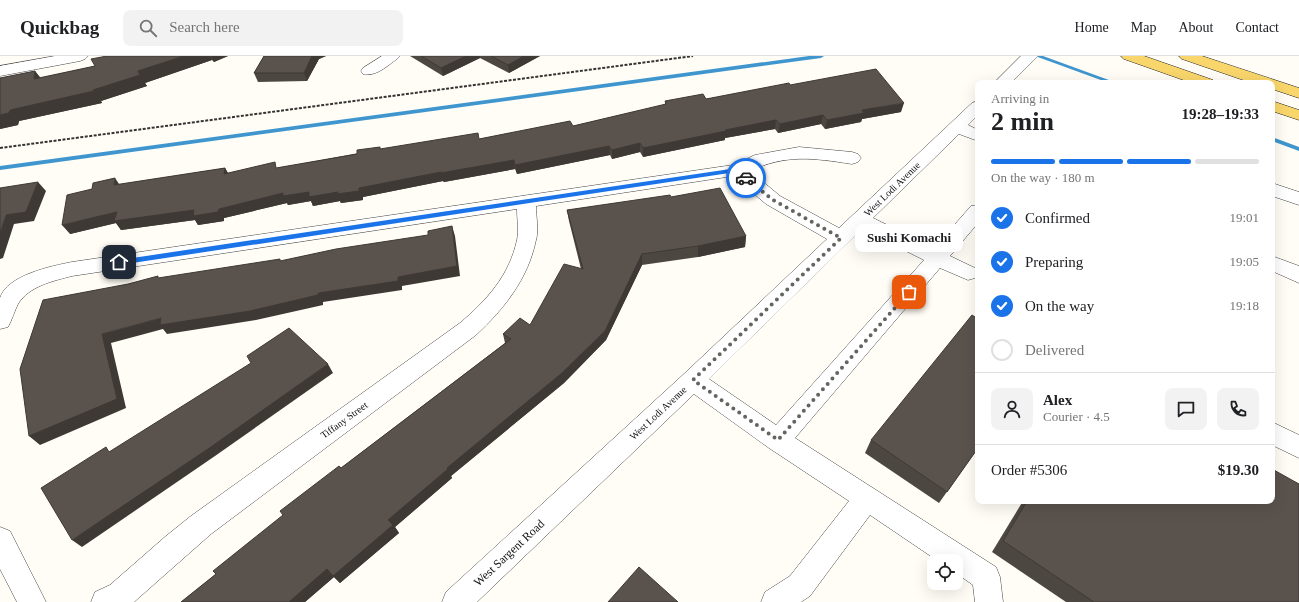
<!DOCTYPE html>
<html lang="en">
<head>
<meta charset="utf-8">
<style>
  :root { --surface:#fff; --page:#f2f2f2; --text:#202124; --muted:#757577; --line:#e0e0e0; --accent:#1a73e8 }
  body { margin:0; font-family:Georgia,serif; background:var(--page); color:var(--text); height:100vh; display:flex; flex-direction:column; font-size:15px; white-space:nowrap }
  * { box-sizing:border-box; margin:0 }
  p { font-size:13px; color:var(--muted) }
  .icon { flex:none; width:22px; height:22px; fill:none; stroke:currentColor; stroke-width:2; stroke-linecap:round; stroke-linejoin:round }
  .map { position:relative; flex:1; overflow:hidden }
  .panel { position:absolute; left:975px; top:24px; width:300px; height:424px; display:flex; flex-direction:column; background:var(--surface); border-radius:8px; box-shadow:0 4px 16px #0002 }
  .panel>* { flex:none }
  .tools { position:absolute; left:927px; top:498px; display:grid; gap:8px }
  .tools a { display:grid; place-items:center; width:36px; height:36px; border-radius:8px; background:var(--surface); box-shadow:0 4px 16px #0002; font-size:20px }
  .pin { position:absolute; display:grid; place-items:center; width:34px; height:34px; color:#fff; margin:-17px; border-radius:8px; box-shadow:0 2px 6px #0006 }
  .courier { position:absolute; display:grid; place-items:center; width:40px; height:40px; margin:-20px; border:3px solid #1a73e8; border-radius:50%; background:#fff; color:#222; box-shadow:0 1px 5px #0007 }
  .bubble { position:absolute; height:28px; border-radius:8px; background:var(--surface); box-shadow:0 4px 16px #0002; font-size:13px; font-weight:700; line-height:28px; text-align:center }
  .summary em { font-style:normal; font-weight:700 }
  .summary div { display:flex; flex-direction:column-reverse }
  .summary { display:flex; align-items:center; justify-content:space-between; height:68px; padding:0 16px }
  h1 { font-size:26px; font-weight:700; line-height:30px }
  .bar { display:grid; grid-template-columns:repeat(4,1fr); gap:6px 4px; align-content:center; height:48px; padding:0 16px }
  .bar i { height:5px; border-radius:3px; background:var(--line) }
  .bar .on { background:var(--accent) }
  .bar p { grid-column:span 4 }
  .line { display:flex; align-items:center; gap:10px; padding:0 16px; border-top:1px solid var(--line) }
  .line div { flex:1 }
  .round { display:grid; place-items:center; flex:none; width:42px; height:42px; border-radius:8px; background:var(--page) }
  ol { padding:0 16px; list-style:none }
  li { display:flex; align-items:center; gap:12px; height:44px }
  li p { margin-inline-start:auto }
  li .icon { padding:4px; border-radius:50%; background:var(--accent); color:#fff; stroke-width:4 }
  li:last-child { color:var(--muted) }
  li i { width:22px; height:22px; border:2px solid var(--line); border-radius:50% }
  header { display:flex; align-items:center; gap:24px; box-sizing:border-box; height:56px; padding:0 20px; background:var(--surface); border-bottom:1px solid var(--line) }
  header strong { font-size:19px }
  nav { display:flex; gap:22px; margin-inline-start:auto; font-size:14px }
  .search { width:280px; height:36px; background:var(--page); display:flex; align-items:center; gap:10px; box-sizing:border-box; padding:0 14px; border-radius:8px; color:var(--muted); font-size:15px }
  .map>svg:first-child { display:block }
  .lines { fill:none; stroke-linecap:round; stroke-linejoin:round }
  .stream { fill:#3f96cf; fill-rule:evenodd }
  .minor-casing { stroke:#444; stroke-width:1 }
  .major-casing { stroke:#222; stroke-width:1 }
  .path { stroke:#333; stroke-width:2; stroke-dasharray:3 1.5; stroke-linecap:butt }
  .minor { fill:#fff; fill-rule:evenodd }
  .major { fill:#f9d66b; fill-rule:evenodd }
  .wall { fill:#4d4742 }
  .shaded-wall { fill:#3f3936 }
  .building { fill:#5a524d; stroke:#3f3936 }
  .route { fill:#1a73e8 }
  .done { stroke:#646461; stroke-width:4; stroke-dasharray:0 7.2 }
  .labels { text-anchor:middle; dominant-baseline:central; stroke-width:4; stroke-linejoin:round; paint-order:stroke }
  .street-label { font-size:10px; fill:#111; stroke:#fff }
  .near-street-label { font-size:12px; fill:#111; stroke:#fff }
</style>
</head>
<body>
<header>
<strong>Quickbag</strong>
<div class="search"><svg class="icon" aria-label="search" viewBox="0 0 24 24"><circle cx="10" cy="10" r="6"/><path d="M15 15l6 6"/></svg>Search here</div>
<nav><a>Home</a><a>Map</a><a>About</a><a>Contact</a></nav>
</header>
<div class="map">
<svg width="1299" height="546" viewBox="0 0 1299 546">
  <rect width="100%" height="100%" fill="#fffdf5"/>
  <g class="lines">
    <!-- stream -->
    <g class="stream">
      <path d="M 809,0 L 824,0 L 821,2 L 0,114 L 0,110 Z"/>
      <path d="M 1035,0 L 1043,0 L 1117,27 L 1109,27 Z"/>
      <path d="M 1272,81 L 1299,91 L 1299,95 L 1272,85 Z"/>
    </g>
    <defs>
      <g id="minor">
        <path d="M 55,0 L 88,0 L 85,3 L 80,5 L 0,20 L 0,10 Z"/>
        <path d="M 382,0 L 400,0 L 397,3 C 387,10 376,21 363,18 L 361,15 L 363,12 Z"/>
        <path d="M 1021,0 L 1038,0 L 1011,27 L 994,27 Z"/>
        <path d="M 978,45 L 978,59 L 968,69 L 978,74 L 978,85 L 959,78 L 873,162 L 934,192 L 971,150 L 978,149 L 978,167 L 950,200 L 975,212 L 978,218 L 975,222 L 968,224 L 940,212 L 795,382 L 996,511 L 1000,521 L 1003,546 L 975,546 L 973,529 L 956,517 L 956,505 L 938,505 L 870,459 L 810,540 L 801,546 L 761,546 L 765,536 L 790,520 L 849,445 L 769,392 L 694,338 L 477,546 L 442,546 L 446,536 L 685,317 L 827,183 L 766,148 L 733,120 L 536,150 C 536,161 539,174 536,184 C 528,223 504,253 476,279 L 211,478 L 134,546 L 91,546 L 95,536 L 110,529 L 166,480 L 191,460 L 460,267 C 487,244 509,220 517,184 C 519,175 517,163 517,153 L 72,220 C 53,225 29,230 18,248 C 14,256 12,264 8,271 L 0,273 C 0,264 0,251 0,242 C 7,219 52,210 72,206 L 733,109 L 755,99 L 799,91 L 852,96 L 858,98 L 861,102 L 858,106 L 852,108 C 813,102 786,98 750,115 L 780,140 L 839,172 L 972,47 ZM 862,173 L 924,204 L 776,369 L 709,323 Z"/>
        <path d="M 1272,127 L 1299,136 L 1299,149 L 1272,140 Z"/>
        <path d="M 1272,200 L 1299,210 L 1299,227 L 1272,215 Z"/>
        <path d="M 1272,366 L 1299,379 L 1299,402 L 1272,389 Z"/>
        <path d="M 0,471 L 10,475 L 46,546 L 17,546 L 0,513 Z"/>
      </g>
      <g id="major">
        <path d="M 1121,0 L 1144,0 L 1213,24 L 1215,27 L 1192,27 L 1124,3 Z"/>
        <path d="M 1179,0 L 1202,0 L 1299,32 L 1299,42 L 1272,33 L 1272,27 L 1252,27 L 1182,3 Z"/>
        <path d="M 1272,45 L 1299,54 L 1299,64 L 1272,55 Z"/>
      </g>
    </defs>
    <!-- minor casing -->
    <use href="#minor" class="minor-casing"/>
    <!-- major casing -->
    <use href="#major" class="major-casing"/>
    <!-- path -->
    <path class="path" d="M 0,92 L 693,0"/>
    <!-- minor -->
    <use href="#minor" class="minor"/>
    <!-- major -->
    <use href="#major" class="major"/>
  </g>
  <!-- wall -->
  <g class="wall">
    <path d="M 107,0 L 228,0 L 214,6 L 212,4 L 145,27 L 147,30 L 101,45 L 102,47 L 19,65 L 18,69 L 0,73 L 35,15 L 40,22 L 95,10 Z"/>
    <path d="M 264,0 L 326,0 L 319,3 L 307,25 L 258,26 L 254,17 Z"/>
    <path d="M 410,0 L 540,0 L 509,17 L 480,2 L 443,20 Z"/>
    <path d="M 790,29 L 901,56 L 862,63 L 861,66 L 825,73 L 821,68 L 778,77 L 775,73 L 725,82 L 725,84 L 643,101 L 640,96 L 612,103 L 610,99 L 517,118 L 515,113 L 444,126 L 443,125 L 363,141 L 363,144 L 341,147 L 340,145 L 313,150 L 311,145 L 288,149 L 287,147 L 224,162 L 224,165 L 198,169 L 195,164 L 121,174 L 116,167 L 70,178 L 92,133 L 225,112 L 228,117 L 278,112 L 381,93 L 479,83 L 573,70 L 665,49 L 665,45 L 706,43 Z"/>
    <path d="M 671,141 L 746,180 L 745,191 L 698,201 L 642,209 L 606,284 L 564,327 L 451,420 L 452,422 L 395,471 L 399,477 L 340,527 L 334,521 L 305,546 L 181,546 L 216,518 L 341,412 L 505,287 L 503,278 L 530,269 L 581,213 L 569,165 L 567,154 Z"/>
    <path d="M 871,384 L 978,392 L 939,447 L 865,397 Z"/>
    <path d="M 1023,445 L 1272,445 L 1299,546 L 1066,546 L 992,496 Z"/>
  </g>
  <!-- shaded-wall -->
  <g class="shaded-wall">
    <path d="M 184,0 L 210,0 L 212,4 L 145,27 L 147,30 L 101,45 L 102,47 L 19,65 L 18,69 L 0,73 L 0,59 L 10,54 L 93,34 L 138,15 Z"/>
    <path d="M 211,0 L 228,0 L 214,6 Z"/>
    <path d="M 312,0 L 326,0 L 319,3 L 307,25 L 304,17 Z"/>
    <path d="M 466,0 L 480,0 L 480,2 L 443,20 L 441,12 Z"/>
    <path d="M 524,0 L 540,0 L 509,17 L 508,9 Z"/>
    <path d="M 35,15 L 44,26 L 34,23 Z"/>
    <path d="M 904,47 L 901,56 L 862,63 L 861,66 L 825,73 L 827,64 L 862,54 Z"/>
    <path d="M 823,59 L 821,68 L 778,77 L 780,68 Z"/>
    <path d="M 776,64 L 775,73 L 725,82 L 725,84 L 643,101 L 643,92 L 725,74 Z"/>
    <path d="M 640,87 L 640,96 L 612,103 L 612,94 Z"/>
    <path d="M 609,90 L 610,99 L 517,118 L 515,109 Z"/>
    <path d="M 514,104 L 515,113 L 444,126 L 443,125 L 363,141 L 363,144 L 341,147 L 340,145 L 313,150 L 311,145 L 288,149 L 287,147 L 224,162 L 224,165 L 198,169 L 195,164 L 121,174 L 116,167 L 70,178 L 62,169 L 117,156 L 219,153 L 283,137 L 359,132 L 441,116 Z"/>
    <path d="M 225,112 L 230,121 L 224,118 Z"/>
    <path d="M 115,122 L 121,131 L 114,129 Z"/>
    <path d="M 38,126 L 46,135 L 34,165 L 14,168 L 3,202 L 0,203 L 0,177 L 6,159 Z"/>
    <path d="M 452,170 L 455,180 L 460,220 L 402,230 L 402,234 L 323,246 L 323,249 L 256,264 L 167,278 L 163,273 L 111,287 L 126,352 L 40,389 L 29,380 L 102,278 L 161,262 L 318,237 L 398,221 Z"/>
    <path d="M 746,180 L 745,191 L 698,201 L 698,190 Z"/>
    <path d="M 642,198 L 642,209 L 606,284 L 564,327 L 451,420 L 452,422 L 395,471 L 399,477 L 340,527 L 334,521 L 305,546 L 289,546 L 327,513 L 388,464 L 447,412 Z"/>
    <path d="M 328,308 L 333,317 L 215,400 L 82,491 L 72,484 Z"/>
  </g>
  <!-- building -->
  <g class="building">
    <path d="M 107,0 L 184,0 L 138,15 L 140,19 L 93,34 L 94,35 L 10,54 L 9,57 L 0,59 L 0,22 L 35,15 L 34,23 L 95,10 L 91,3 Z"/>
    <path d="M 264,0 L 312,0 L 304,17 L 254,17 Z"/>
    <path d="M 421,0 L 466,0 L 441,12 Z"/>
    <path d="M 491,0 L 524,0 L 508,9 Z"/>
    <path d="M 876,13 L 904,47 L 862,54 L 864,57 L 827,64 L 823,59 L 780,68 L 776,64 L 725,74 L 726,75 L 643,92 L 640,87 L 612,94 L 609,90 L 515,109 L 514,104 L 441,117 L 441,116 L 359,132 L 359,135 L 337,138 L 338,136 L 309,141 L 309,136 L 283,140 L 283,137 L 219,153 L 218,156 L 193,160 L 194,154 L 114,165 L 117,156 L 62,169 L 67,139 L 92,133 L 93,127 L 115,122 L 114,129 L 225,112 L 224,118 L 275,106 L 276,112 L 357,98 L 357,94 L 380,91 L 380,93 L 478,77 L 479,83 L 570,65 L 573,70 L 666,48 L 665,45 L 703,38 L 706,43 L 789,27 L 790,29 Z"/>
    <path d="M 38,126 L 26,156 L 6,159 L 0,177 L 0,132 Z"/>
    <path d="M 720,132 L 746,180 L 698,190 L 642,198 L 605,275 L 562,317 L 447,412 L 448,413 L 388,464 L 393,469 L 333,520 L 327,513 L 289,546 L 181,546 L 216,518 L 213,515 L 283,459 L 280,455 L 339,410 L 341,412 L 511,283 L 503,278 L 520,262 L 530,269 L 564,208 L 583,213 L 567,154 L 670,139 L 671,141 Z"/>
    <path d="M 452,170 L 457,210 L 398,221 L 398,225 L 318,237 L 318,239 L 250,255 L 160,269 L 161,262 L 102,278 L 117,343 L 29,380 L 20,313 L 43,244 L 128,228 L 158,220 L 158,222 L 280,203 L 280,205 L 336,193 L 428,179 L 428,175 Z"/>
    <path d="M 972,259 L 978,263 L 978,392 L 947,436 L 871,384 Z"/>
    <path d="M 289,272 L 328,308 L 208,393 L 72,484 L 41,432 L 106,391 L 109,396 L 251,307 L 247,300 Z"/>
    <path d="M 1272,413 L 1299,428 L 1299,546 L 1094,546 L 1003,485 L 1027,445 L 1272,445 Z"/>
    <path d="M 639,511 L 678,546 L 608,546 Z"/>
  </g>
  <!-- route -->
  <path class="route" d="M 737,112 L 748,121 L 748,123 L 744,123 L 736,116 L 119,209 L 116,206 L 119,204 Z"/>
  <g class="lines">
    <!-- done -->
    <path class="done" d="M 746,122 L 773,144 L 841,182 L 693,324 L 778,384 L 909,236"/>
  </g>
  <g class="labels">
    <!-- street labels -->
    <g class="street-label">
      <text transform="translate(892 133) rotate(-44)">West Lodi Avenue</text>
      <text transform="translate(658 357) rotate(-43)">West Lodi Avenue</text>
      <text transform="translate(344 364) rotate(-36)">Tiffany Street</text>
    </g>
    <!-- near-street labels -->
    <g class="near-street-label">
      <text transform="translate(509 497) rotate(-43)">West Sargent Road</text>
    </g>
  </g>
</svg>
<div class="tools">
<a><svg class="icon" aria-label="locate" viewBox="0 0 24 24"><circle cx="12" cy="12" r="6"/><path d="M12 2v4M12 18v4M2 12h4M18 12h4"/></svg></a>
</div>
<div class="pin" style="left:909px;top:236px;background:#ea580c"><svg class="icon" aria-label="bag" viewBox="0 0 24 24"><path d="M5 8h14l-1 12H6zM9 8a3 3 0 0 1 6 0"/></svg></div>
<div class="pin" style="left:119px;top:206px;background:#1f2937"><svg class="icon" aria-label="home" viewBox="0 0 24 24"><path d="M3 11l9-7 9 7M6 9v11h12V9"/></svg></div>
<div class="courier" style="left:746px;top:122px"><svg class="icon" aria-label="car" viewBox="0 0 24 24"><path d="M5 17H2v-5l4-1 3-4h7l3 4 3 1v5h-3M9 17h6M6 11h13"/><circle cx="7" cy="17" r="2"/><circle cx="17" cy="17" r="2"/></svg></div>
<div class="bubble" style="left:855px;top:168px;width:108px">Sushi Komachi</div>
<section class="panel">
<div class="summary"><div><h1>2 min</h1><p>Arriving in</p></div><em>19:28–19:33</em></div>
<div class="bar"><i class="on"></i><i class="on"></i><i class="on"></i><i></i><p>On the way · 180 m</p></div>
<ol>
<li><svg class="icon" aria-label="check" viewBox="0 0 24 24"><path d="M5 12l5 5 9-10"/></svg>Confirmed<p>19:01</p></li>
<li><svg class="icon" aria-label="check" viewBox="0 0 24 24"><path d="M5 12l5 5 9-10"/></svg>Preparing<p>19:05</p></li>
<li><svg class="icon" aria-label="check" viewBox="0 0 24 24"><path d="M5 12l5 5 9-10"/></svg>On the way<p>19:18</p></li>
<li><i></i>Delivered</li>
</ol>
<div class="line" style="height:72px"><a class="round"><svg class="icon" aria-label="person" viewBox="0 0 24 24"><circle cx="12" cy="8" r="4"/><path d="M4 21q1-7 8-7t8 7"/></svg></a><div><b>Alex</b><p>Courier · 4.5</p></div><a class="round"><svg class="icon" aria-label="chat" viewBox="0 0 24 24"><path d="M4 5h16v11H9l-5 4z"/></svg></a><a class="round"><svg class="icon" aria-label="phone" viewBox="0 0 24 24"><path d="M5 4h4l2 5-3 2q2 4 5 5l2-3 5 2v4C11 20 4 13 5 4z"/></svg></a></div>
<div class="line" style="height:52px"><div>Order #5306</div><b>$19.30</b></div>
</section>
</div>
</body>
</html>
